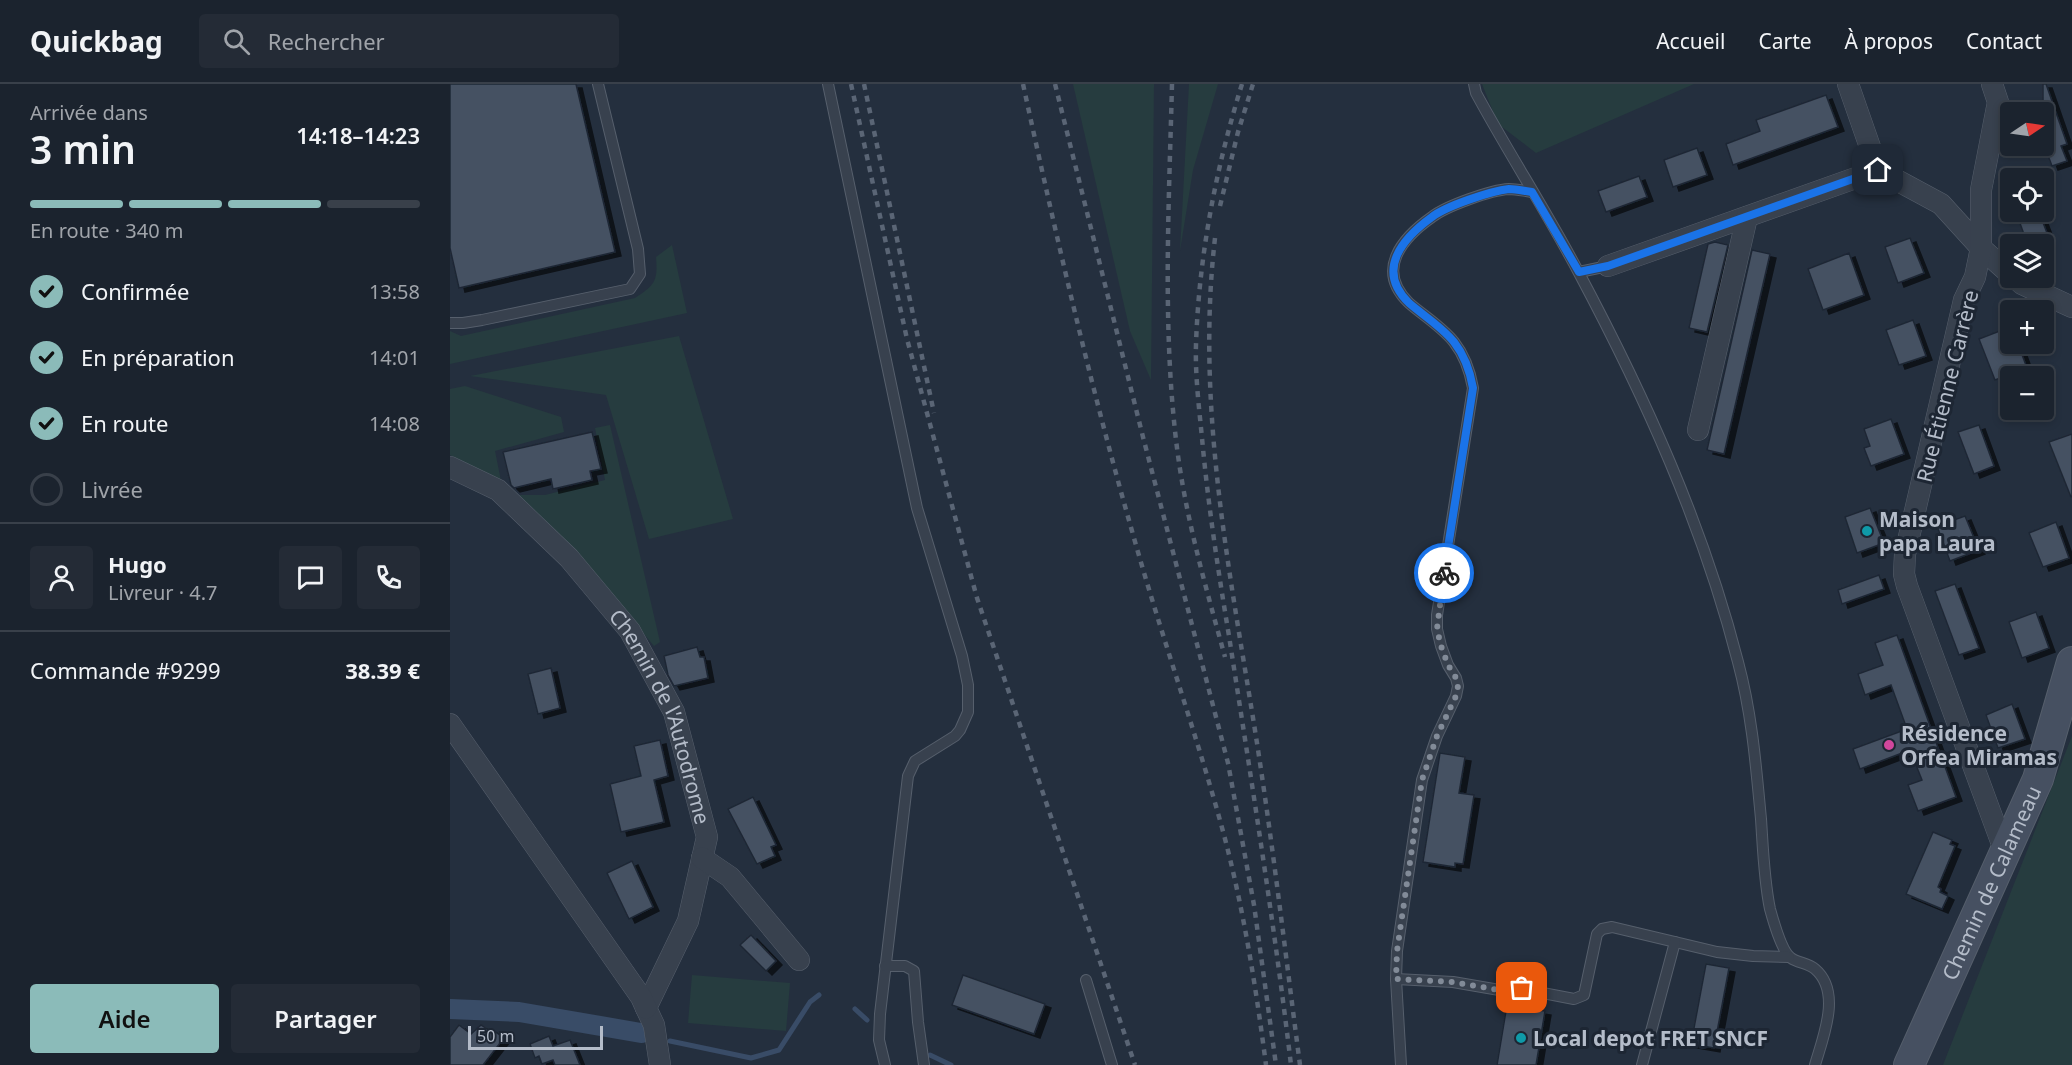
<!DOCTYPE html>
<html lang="fr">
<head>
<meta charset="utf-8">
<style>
  :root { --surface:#1b232e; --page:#242b36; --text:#f1f3f6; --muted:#a0a4aa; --line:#39404a; --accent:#8bbbb9 }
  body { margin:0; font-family:"Noto Sans",sans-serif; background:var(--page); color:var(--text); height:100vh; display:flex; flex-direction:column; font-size:22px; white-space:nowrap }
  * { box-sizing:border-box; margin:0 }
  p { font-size:20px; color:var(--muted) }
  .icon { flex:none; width:33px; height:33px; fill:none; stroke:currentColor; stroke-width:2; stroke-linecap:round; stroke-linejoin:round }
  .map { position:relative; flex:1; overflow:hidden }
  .sheet { display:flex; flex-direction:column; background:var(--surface); width:450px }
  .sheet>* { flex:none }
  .needle { width:39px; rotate:77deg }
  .fabs { position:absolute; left:1550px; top:18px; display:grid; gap:12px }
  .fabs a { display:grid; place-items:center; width:54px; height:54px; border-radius:6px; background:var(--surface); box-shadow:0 3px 9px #0003,0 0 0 2px var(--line); font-size:30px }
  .scale { position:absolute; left:18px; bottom:15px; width:135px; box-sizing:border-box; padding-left:6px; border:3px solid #b4bcc9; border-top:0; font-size:16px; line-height:21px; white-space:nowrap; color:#b4bcc9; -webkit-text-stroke:4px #1d2633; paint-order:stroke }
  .pin { position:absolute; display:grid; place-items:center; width:51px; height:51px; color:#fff; margin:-26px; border-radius:12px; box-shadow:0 3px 9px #0006 }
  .courier { position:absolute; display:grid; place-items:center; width:60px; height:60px; margin:-30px; border:4px solid #1a73e8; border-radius:50%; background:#fff; color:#222; box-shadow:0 2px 8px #0007 }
  .summary em { font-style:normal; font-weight:600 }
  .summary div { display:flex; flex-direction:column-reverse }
  .summary { display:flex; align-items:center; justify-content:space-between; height:102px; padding:0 30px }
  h1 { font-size:39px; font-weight:600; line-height:45px }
  .bar { display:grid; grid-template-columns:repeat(4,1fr); gap:9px 6px; align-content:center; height:72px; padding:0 30px }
  .bar i { height:8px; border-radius:4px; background:var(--line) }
  .bar .on { background:var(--accent) }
  .bar p { grid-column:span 4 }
  .line { display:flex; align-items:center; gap:15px; padding:0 30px; border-top:2px solid var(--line) }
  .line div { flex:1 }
  .round { display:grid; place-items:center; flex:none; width:63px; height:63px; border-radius:6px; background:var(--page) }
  ol { padding:0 30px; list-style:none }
  li { display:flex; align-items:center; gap:18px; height:66px }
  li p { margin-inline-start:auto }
  li .icon { padding:6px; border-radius:50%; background:var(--accent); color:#111; stroke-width:4 }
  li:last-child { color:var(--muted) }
  li i { width:33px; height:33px; border:3px solid var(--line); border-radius:50% }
  .primary-button { display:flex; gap:12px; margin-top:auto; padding:12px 30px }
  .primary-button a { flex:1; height:69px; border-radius:6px; background:var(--accent); color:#111; font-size:24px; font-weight:600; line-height:69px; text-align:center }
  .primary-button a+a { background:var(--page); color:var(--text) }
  header { display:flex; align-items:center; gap:36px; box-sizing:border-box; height:84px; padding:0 30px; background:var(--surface); border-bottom:2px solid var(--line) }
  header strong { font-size:28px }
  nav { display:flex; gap:33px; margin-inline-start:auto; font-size:21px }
  .search { width:420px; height:54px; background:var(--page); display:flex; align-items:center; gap:15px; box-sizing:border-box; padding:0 21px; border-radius:6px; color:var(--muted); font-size:22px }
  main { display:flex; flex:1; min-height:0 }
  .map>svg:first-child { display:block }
  .green { fill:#263c3f }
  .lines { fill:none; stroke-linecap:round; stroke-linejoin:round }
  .stream { stroke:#394c67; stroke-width:5 }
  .canal { stroke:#394c67; stroke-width:20 }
  .building { fill:#455162; stroke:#1f2835; stroke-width:1.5; filter:url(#shadow) }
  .service-casing { stroke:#565f6c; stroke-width:12 }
  .minor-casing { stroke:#565f6c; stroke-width:22 }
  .secondary-casing { stroke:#565f6c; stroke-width:32 }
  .service { stroke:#38414e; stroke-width:10 }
  .minor { stroke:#38414e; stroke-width:21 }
  .secondary { stroke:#465061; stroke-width:30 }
  .rail { stroke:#5a6575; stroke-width:4.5; stroke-dasharray:6 6; stroke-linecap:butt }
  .done { stroke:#828b98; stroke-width:6; stroke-dasharray:0 10.8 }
  .route { stroke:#1a73e8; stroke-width:8 }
  .culture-dot { fill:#0f9aa8; stroke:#1d2633; stroke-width:2 }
  .hotel-dot { fill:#d1479c; stroke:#1d2633; stroke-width:2 }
  .labels { text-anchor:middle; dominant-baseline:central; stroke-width:6; stroke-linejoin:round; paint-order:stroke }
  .street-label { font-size:21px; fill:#b4bcc9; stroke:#1d2633 }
  .poi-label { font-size:21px; font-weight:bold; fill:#b4bcc9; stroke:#1d2633; text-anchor:start }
</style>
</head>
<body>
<header>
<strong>Quickbag</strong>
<div class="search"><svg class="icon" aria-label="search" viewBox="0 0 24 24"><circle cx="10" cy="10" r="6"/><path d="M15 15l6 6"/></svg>Rechercher</div>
<nav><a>Accueil</a><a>Carte</a><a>À propos</a><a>Contact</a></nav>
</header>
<main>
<section class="sheet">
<div class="summary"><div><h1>3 min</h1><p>Arrivée dans</p></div><em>14:18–14:23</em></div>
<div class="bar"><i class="on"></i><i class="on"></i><i class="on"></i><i></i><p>En route · 340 m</p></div>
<ol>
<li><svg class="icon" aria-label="check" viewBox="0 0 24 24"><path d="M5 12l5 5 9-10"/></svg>Confirmée<p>13:58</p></li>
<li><svg class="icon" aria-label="check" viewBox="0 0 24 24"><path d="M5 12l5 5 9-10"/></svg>En préparation<p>14:01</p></li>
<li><svg class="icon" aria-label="check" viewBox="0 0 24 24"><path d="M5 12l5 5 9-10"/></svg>En route<p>14:08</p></li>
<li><i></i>Livrée</li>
</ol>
<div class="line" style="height:108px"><a class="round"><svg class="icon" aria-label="person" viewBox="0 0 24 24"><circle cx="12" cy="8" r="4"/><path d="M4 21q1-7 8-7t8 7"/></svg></a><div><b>Hugo</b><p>Livreur · 4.7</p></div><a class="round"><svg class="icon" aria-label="chat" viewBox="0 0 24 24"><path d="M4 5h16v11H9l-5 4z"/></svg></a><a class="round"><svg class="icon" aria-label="phone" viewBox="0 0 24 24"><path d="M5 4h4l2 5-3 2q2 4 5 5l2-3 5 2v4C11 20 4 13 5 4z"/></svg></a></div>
<div class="line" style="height:78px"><div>Commande #9299</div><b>38.39 €</b></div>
<div class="primary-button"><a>Aide</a><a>Partager</a></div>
</section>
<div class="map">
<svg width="1622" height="981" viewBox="0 0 1622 981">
  <defs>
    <filter id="shadow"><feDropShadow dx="6" dy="4" stdDeviation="0" flood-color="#0009"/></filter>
  </defs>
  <rect width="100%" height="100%" fill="#242f3e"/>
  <!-- green -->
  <g class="green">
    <path d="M 623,0 L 704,0 L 701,296 L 680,247 Z"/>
    <path d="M 739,0 L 768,0 L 743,86 L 730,167 Z"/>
    <path d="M 1032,0 L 1244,0 L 1086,69 L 1048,40 Z"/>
    <path d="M 222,161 L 237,229 L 0,280 L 0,247 L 11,252 L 185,214 C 205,201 208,197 206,173 Z"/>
    <path d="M 229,252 L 283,435 L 199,455 L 156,311 L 20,292 Z"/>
    <path d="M 15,302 L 111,333 L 114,348 L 45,367 L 52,402 L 0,371 L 0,305 Z"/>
    <path d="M 160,341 L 210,558 L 204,562 L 143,489 L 66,411 L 95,411 L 155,396 L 145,344 Z"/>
    <path d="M 1622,652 L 1622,981 L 1493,981 Z"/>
    <path d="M 242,891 L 340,899 L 336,947 L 238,939 Z"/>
  </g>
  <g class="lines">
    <!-- stream -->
    <g class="stream">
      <path d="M 405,925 L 417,936"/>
      <path d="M 220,957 L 301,974 L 329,966 L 360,918 L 369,911"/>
      <path d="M 480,971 L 501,981"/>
    </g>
    <!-- canal -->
    <path class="canal" d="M 0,925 L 69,928 L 191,949"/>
  </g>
  <!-- building -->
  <g class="building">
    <path d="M 0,0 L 126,0 L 165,168 L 9,204 L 0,164 Z"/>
    <path d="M 1593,0 L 1596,0 L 1617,60 L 1611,62 L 1617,77 L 1602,82 L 1593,58 Z"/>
    <path d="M 1376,11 L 1388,43 L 1283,81 L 1276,60 L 1310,47 L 1306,36 Z"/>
    <path d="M 1247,64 L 1257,91 L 1223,103 L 1214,76 Z"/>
    <path d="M 1189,92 L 1197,113 L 1156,128 L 1148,107 Z"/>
    <path d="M 1566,128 L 1589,128 L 1597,149 L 1576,156 Z"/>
    <path d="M 1460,154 L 1474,189 L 1448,199 L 1435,163 Z"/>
    <path d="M 1265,158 L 1278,161 L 1257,248 L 1239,244 L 1258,160 Z"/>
    <path d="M 1302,166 L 1320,170 L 1274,370 L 1257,366 Z"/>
    <path d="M 1399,169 L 1414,211 L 1373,226 L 1358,185 Z"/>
    <path d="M 1463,236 L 1476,272 L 1449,281 L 1436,246 Z"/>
    <path d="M 1560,243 L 1560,260 L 1568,260 L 1577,284 L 1545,296 L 1529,255 Z"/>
    <path d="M 1441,335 L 1454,370 L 1421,382 L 1414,364 L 1420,362 L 1414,345 Z"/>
    <path d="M 1529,341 L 1544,382 L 1524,390 L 1508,348 Z"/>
    <path d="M 142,348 L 151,385 L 140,387 L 142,396 L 103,405 L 101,395 L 64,404 L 61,401 L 53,368 Z"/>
    <path d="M 1622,350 L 1622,413 L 1621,413 L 1599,358 Z"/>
    <path d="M 1420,424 L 1434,459 L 1407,469 L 1395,433 Z"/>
    <path d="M 1515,432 L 1529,466 L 1500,477 L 1487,442 Z"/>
    <path d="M 1606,438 L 1619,474 L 1593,483 L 1579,449 Z"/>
    <path d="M 1429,491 L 1434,505 L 1392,520 L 1388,506 Z"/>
    <path d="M 1505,500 L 1529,564 L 1509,571 L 1485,507 Z"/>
    <path d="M 1586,528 L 1599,564 L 1572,574 L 1559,538 Z"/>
    <path d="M 1447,551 L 1506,713 L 1468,727 L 1458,701 L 1472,696 L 1460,666 L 1410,685 L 1403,665 L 1457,645 L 1441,601 L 1415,611 L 1408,590 L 1433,581 L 1425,559 Z"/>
    <path d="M 247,563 L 250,573 L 254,573 L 258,594 L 224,602 L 218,591 L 214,572 Z"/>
    <path d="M 101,584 L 110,624 L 88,630 L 78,590 Z"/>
    <path d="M 1562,620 L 1575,655 L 1548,664 L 1536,631 Z"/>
    <path d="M 210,656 L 218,692 L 204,696 L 214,738 L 171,748 L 160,700 L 191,692 L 184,662 Z"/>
    <path d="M 990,669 L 1015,673 L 1009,709 L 1024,711 L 1013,780 L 1005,779 L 1005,783 L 973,778 Z"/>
    <path d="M 303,713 L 326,761 L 321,763 L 325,772 L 307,780 L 278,725 Z"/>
    <path d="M 1483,748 L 1502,756 L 1500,760 L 1505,762 L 1488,803 L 1491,805 L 1490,808 L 1498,812 L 1492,825 L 1456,810 Z"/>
    <path d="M 182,777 L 203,823 L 179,835 L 157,789 Z"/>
    <path d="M 301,851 L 326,877 L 316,887 L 290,861 Z"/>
    <path d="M 1256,880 L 1279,884 L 1264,964 L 1241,960 Z"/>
    <path d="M 513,891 L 595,920 L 584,950 L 502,921 Z"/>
    <path d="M 1057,921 L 1095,927 L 1086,981 L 1047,981 Z"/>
    <path d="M 9,941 L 21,950 L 31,941 L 40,947 L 41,945 L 54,954 L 33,981 L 0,981 L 0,953 Z"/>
    <path d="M 99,952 L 103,962 L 120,956 L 130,981 L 105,981 L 103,976 L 92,980 L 89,972 L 85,974 L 80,960 Z"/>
  </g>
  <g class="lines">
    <defs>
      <g id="service">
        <path d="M 378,0 L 467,424 L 512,572 L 518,601 L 518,628 L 510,646 L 505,652 L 465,677 L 458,692 L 430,930 L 429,956 L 435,981"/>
        <path d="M 1024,0 L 1026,9 C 1059,70 1097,128 1129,189 C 1195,313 1253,441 1288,578 C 1302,630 1306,682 1311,735 C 1313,765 1314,796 1320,825 C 1323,836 1332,868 1341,874 C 1348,879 1358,879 1365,885 C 1392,908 1373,953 1365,981"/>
        <path d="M 1129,188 L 1158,182"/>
        <path d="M 0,239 L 13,239 L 32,236 L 180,205 L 190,190 L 188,165 L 148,0"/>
        <path d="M 435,882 L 455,882 L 464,887 L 468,938 L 474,981"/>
        <path d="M 946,895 L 1003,898 L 1061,908 L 1072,905 L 1124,915 L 1134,911 L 1147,850 L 1152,845 L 1162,843 L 1267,868 L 1303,872 L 1339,873"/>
        <path d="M 636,896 L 662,981"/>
        <path d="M 951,981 L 946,895 L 947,867 L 972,696 L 987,652 L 1006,612 L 1008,602 L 1006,594 L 998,581 L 991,562 L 987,545 L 987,531 L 1023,304 C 1020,287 1015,272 1004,258 C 992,243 974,232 959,219 C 925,186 952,154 982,133 C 996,122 1041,106 1059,105 C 1067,105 1074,107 1082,108"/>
        <path d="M 1192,981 L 1225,858"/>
      </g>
      <g id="minor">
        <path d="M 1398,0 L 1428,86 L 1491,120 L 1531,164 L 1560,190"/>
        <path d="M 1542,0 L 1548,18 L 1531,106 L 1531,164 L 1525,193 L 1514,216 L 1455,470 L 1454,490 L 1457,502 L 1555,768"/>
        <path d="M 1158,182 L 1428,86"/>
        <path d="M 1565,194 L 1572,200 L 1622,223"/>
        <path d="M 1248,346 L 1297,133"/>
        <path id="s1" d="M 0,383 L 48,406 L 119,474 L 180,547 L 224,628 L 257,753 L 238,837 L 196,924 L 204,941 L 210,981"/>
        <path d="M 0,640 L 191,913 L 196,924"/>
        <path d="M 252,774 L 280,793 L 349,876"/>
      </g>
      <g id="secondary">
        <path id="s2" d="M 1459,981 L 1588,695 L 1622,578"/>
      </g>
    </defs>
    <!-- service casing -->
    <use href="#service" class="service-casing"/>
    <!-- minor casing -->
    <use href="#minor" class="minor-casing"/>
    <!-- secondary casing -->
    <use href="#secondary" class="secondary-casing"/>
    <!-- service -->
    <use href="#service" class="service"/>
    <!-- minor -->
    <use href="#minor" class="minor"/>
    <!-- secondary -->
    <use href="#secondary" class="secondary"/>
    <!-- rail -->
    <g class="rail">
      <path d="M 401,0 L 457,255 L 527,514 L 685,981"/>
      <path d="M 414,0 L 484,329"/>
      <path d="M 573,0 C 606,152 641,304 684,454 C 712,554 747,651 774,751 C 794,827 806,904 816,981"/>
      <path d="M 605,0 L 693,353 L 778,679 L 804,821 L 826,981"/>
      <path d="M 722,0 C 719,121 712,244 727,364 C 736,435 756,504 775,573"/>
      <path d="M 792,0 C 766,84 749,171 746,260 C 745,291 749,323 752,354 C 758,420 768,486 779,552 C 801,694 824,838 841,981"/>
      <path d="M 770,122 L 788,48 L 803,0"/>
      <path d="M 765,154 C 746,318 778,479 804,640 C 822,753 835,867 850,981"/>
    </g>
  </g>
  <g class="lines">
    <!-- done -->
    <path class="done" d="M 994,489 L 987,545 L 991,562 L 998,581 L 1006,594 L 1008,602 L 1006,612 L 987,652 L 972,696 L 947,867 L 946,895 L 1003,898 L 1060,908 L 1072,904"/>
    <!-- route -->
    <path class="route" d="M 994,489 L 1023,304 C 1020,287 1015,272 1004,258 C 992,243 974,232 959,219 C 925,186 953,154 982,133 C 996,122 1041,107 1059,105 C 1067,105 1074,107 1082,108 L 1129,188 L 1158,182 L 1428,86"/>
  </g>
  <!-- markers -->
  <g class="culture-dot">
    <circle cx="1417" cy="447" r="6"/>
    <circle cx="1071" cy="954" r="6"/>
  </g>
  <circle class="hotel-dot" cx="1439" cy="661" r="6"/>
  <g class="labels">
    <!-- street labels -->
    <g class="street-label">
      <text transform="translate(1497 302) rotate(-76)">Rue Étienne Carrère</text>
      <text stroke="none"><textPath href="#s1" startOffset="338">Chemin de l'Autodrome</textPath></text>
      <text stroke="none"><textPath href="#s2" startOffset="200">Chemin de Calameau</textPath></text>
    </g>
    <!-- poi labels -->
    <g class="poi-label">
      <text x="1429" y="435">Maison<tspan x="1429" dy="24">papa Laura</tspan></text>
      <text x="1451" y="649">Résidence<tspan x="1451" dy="24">Orfea Miramas</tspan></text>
      <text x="1083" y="954">Local depot FRET SNCF</text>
    </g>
  </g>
</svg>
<div class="fabs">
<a><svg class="needle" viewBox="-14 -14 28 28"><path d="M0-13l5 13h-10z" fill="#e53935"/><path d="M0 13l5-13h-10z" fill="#a0a4aa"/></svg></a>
<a><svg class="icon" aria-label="locate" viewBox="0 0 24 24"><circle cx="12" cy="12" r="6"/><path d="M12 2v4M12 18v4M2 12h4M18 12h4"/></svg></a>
<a><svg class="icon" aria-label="layers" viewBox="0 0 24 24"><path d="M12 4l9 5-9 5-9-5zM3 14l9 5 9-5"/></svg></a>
<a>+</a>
<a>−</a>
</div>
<div class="scale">50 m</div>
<div class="pin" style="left:1072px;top:904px;background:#ea580c"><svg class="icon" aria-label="bag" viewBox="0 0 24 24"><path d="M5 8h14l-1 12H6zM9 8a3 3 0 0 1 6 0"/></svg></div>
<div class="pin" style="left:1428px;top:86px;background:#1f2937"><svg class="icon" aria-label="home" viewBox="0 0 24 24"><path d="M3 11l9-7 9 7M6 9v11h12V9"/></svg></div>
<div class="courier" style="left:994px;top:489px"><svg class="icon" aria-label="bike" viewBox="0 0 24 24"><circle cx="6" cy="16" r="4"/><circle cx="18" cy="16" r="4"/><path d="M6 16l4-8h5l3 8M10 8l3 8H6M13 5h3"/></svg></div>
</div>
</main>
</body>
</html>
